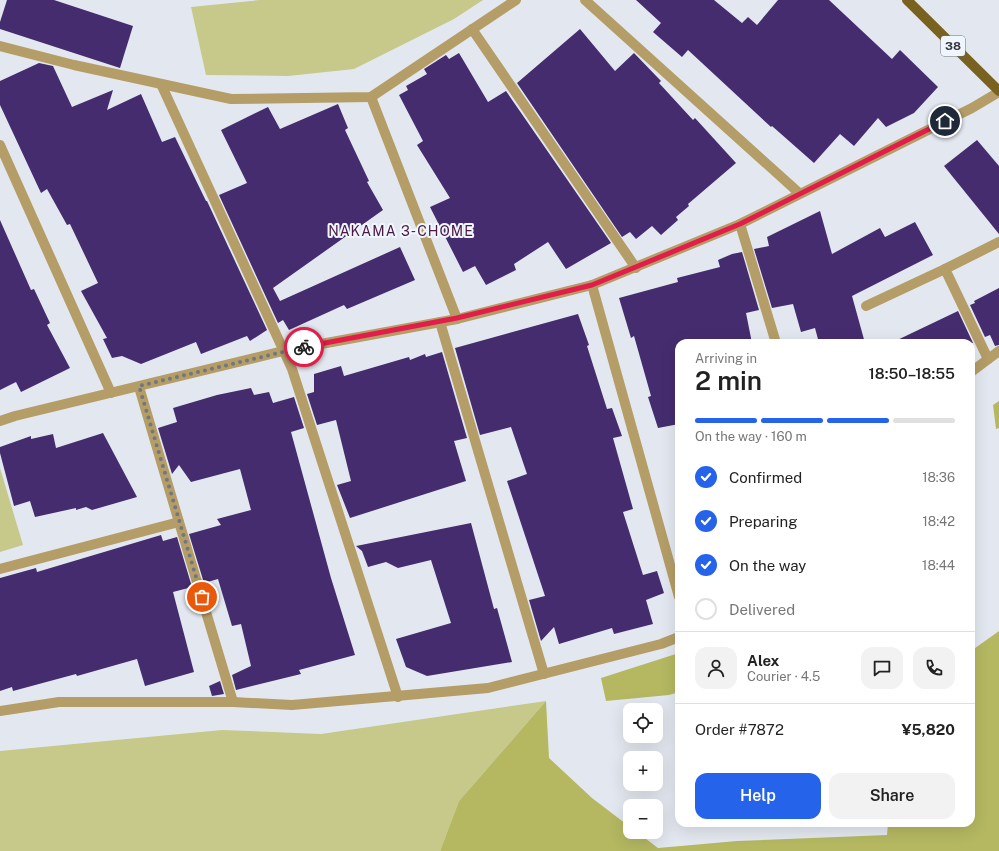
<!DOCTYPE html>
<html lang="en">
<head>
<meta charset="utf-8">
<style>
  :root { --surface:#fff; --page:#f2f2f2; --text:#222; --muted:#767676; --line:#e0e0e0; --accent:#2563eb }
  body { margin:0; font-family:"Public Sans",sans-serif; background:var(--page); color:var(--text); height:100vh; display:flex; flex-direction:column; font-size:15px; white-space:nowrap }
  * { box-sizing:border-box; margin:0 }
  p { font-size:13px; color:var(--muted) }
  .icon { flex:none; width:22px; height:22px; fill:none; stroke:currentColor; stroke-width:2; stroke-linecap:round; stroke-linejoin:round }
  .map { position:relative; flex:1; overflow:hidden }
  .details { position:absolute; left:675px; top:339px; width:300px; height:488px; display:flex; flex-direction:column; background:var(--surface); border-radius:12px; box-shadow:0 4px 16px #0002 }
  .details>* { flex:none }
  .tools { position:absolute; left:623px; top:703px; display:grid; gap:8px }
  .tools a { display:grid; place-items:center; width:40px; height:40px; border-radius:8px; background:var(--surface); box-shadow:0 4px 16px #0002; font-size:20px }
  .pin { position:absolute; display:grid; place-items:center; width:34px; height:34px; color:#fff; margin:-17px; border:2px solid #fff; border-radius:50%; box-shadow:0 1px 4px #0007 }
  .courier { position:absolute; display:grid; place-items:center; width:40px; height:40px; margin:-20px; border:3px solid #e11d48; border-radius:50%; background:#fff; color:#222; box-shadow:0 1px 5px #0007 }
  .summary em { font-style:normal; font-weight:600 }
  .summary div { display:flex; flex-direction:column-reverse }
  .summary { display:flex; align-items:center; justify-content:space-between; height:68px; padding:0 20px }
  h1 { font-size:26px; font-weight:600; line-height:30px }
  .bar { display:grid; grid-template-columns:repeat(4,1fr); gap:6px 4px; align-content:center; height:48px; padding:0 20px }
  .bar i { height:5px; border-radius:3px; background:var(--line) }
  .bar .on { background:var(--accent) }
  .bar p { grid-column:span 4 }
  .line { display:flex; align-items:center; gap:10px; padding:0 20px; border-top:1px solid var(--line) }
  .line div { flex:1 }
  .round { display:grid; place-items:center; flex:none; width:42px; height:42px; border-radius:12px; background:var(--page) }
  ol { padding:0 20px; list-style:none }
  li { display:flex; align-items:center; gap:12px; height:44px }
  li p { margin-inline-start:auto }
  li .icon { padding:4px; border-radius:50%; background:var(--accent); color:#fff; stroke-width:4 }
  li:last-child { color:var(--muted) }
  li i { width:22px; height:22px; border:2px solid var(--line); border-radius:50% }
  .button { display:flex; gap:8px; margin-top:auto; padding:8px 20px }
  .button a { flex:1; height:46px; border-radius:12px; background:var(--accent); color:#fff; font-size:16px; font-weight:600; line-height:46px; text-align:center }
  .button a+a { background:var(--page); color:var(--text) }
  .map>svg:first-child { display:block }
  .green { fill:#c6c989 }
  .forest { fill:#b5b861 }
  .building { fill:#452c6f }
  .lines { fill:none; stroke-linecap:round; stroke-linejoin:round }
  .service { stroke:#b49d67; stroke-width:10 }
  .minor { stroke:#b49d67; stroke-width:10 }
  .primary { stroke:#796120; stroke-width:10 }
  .done { stroke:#73767a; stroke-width:4; stroke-dasharray:0 7.2 }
  .route { stroke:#e11d48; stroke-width:5 }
  .labels { text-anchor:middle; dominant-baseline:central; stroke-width:4; stroke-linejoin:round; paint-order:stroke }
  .shield { fill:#f0f6fe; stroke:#6e7176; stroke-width:1 }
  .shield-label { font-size:12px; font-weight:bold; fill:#36383b }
  .neighbourhood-label { font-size:14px; letter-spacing:1px; fill:#4d1844; stroke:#f0f6fe }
</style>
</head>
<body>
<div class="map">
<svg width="999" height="851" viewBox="0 0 999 851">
  <rect width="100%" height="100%" fill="#e3e8f0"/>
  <!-- green -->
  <g class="green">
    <path d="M 260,0 L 483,0 L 454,19 L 354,69 L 288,76 L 206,75 L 191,7 Z"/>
    <path d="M 0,468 L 23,545 L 0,552 Z"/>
    <path d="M 546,701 L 459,801 L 440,851 L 0,851 L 0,751 L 222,730 L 321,734 Z"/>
  </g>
  <!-- forest -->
  <g class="forest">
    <path d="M 999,401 L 999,428 L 996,429 L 993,405 Z"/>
    <path d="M 999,631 L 999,851 L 440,851 L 459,801 L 546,701 L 549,758 L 592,798 L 630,827 L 630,832 L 637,832 L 658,848 L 737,841 L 887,835 L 888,823 L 971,823 L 971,651 Z"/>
    <path d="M 679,653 L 679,692 L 669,695 L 606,701 L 601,678 Z"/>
  </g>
  <!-- building -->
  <g class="building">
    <path d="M 7,0 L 54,0 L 133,26 L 120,68 L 0,29 L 0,22 Z"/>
    <path d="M 636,0 L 714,0 L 742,23 L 748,17 L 757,25 L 778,0 L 829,0 L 892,59 L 900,50 L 938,87 L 914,113 L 886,127 L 878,118 L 854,146 L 840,134 L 814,163 L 772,126 L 771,127 L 688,50 L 682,57 L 653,32 L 661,23 Z"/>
    <path d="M 580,29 L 615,71 L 634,53 L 661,81 L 659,83 L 693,120 L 695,118 L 736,163 L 688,204 L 689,206 L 676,217 L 678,220 L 661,235 L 652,226 L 636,239 L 630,232 L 622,237 L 517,83 Z"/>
    <path d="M 459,53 L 488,102 L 506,91 L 611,243 L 566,269 L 548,242 L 514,264 L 516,270 L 486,285 L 475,266 L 463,272 L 430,207 L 450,198 L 417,145 L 423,141 L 399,95 L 408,90 L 406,86 L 427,74 L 424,69 L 446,55 L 449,59 Z"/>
    <path d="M 39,63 L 53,66 L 72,107 L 113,90 L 107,110 L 141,94 L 162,142 L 175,137 L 206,201 L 207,201 L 267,330 L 250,341 L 247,336 L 201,354 L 196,342 L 141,364 L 122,356 L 112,358 L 103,339 L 107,338 L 81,291 L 98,283 L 70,224 L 67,225 L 47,189 L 41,193 L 0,105 L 0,81 Z"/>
    <path d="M 338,104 L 348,128 L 345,130 L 369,181 L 367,182 L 383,210 L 273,288 L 280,301 L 400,247 L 415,280 L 347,309 L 344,305 L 289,330 L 283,320 L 278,323 L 219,195 L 247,183 L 221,130 L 268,107 L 280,129 Z"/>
    <path d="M 977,140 L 999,166 L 999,234 L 944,166 Z"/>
    <path d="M 820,211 L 832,254 L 880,228 L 885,237 L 915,222 L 933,255 L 852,296 L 865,343 L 819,343 L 815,328 L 801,332 L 793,304 L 772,308 L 754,249 L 769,246 L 767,237 Z"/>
    <path d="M 0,220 L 31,290 L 34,289 L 50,323 L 47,325 L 70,368 L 21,392 L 16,382 L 0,390 Z"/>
    <path d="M 742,252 L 759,310 L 746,313 L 752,343 L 679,343 L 679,424 L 658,428 L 648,397 L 651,396 L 634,336 L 631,338 L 619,298 L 678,282 L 677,278 L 720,267 L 718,260 L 732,254 Z"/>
    <path d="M 999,288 L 999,345 L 995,346 L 990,335 L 985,337 L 970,305 L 975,303 L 974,301 Z"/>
    <path d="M 958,311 L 973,343 L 891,343 Z"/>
    <path d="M 578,314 L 589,345 L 587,346 L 607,409 L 612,408 L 622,436 L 613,438 L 633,509 L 623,512 L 643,575 L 657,571 L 664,593 L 646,600 L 653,624 L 614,634 L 612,628 L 559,644 L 554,627 L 541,641 L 529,600 L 545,596 L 507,481 L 527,474 L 511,427 L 480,435 L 455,348 Z"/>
    <path d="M 442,352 L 467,438 L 454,441 L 466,481 L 350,518 L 337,485 L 351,481 L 336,420 L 317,425 L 307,394 L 314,392 L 314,374 L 341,366 L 344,376 L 409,357 L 410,360 L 425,354 L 426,357 Z"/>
    <path d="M 251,388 L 254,395 L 269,392 L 273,403 L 294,397 L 304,428 L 291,432 L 331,578 L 355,655 L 299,670 L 301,674 L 236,690 L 232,675 L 251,666 L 241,624 L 232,626 L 218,579 L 204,583 L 189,534 L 221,525 L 217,519 L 251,510 L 240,469 L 191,482 L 179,465 L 172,474 L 158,428 L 177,422 L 173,408 L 217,395 Z"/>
    <path d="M 103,433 L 137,497 L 92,510 L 86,507 L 76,510 L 76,508 L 35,517 L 30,501 L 14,506 L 0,453 L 0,447 L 31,436 L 31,439 L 53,434 L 56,448 Z"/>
    <path d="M 471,523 L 494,609 L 497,608 L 512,662 L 427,676 L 406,667 L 396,639 L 451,623 L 431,560 L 398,568 L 386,562 L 368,567 L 362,551 L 356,546 Z"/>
    <path d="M 161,535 L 163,541 L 177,537 L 192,587 L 173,592 L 194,672 L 145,686 L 137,659 L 77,676 L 76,674 L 13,691 L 12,687 L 0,691 L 0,578 L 36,568 L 37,572 Z"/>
    <path d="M 220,681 L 224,694 L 212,696 L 209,686 Z"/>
  </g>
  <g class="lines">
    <!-- service -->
    <g class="service">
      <path d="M 866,306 L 945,269"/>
      <path d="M 988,359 L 945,269 L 999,242"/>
    </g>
    <!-- minor -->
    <g class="minor">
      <path d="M 585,0 L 799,193"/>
      <path d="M 472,29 L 636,268"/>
      <path d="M 0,46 L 74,65 L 231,99 L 371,97 L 516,0"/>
      <path d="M 161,84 L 292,369 L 398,697"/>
      <path d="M 371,97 L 457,319"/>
      <path d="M 0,145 L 111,393"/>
      <path d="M 740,224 L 776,343"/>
      <path d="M 592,285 L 679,597"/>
      <path d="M 440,322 L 544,674"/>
      <path d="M 971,372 L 999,351"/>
      <path d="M 139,387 L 179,522"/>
      <path d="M 0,421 L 15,416 L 283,351 L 457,319 L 592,285 L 740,224 L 972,108 L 999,92"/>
      <path d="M 0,569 L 179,522 L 233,702"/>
      <path d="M 0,711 L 59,702 L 233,702 L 292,705 L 488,688 L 661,644 L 679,637"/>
    </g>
    <!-- primary -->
    <path class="primary" d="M 907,0 L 999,91"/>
  </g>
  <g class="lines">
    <!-- done -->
    <path class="done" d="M 202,597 L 139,386 L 304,347"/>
    <!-- route -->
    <path class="route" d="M 304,347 L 457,318 L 592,285 L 740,224 L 945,121"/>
  </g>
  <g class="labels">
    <!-- shield labels -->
    <rect class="shield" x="941" y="36" width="24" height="20" rx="3"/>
    <g class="shield-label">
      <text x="953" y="46">38</text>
    </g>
    <!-- neighbourhood labels -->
    <g class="neighbourhood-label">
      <text x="401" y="231">NAKAMA 3-CHOME</text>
    </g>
  </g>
</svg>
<div class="tools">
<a><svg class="icon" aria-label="locate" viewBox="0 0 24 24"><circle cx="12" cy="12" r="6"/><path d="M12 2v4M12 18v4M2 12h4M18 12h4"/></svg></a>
<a>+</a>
<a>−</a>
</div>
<div class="pin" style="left:202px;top:597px;background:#ea580c"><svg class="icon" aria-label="bag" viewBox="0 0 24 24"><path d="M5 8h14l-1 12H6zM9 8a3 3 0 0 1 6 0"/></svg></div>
<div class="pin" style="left:945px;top:121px;background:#1f2937"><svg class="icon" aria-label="home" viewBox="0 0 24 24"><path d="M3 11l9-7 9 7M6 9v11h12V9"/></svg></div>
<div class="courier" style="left:304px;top:347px"><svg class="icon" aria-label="bike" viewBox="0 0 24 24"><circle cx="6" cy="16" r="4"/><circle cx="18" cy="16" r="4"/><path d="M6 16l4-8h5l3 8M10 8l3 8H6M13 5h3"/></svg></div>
<section class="details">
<div class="summary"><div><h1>2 min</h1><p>Arriving in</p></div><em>18:50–18:55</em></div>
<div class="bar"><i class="on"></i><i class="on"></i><i class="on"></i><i></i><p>On the way · 160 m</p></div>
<ol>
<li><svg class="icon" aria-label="check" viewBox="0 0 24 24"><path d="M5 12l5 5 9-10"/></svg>Confirmed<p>18:36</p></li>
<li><svg class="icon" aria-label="check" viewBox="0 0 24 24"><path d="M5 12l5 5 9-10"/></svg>Preparing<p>18:42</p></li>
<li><svg class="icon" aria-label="check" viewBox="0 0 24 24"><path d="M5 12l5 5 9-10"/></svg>On the way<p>18:44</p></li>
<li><i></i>Delivered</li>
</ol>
<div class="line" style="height:72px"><a class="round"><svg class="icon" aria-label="person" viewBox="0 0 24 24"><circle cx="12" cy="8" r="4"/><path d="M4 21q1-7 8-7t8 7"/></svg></a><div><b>Alex</b><p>Courier · 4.5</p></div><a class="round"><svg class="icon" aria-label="chat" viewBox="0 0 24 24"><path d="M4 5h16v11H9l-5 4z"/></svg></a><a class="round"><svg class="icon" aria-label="phone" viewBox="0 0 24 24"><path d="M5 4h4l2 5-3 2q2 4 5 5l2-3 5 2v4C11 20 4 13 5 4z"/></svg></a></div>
<div class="line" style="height:52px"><div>Order #7872</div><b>¥5,820</b></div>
<div class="button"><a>Help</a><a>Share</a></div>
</section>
</div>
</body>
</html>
